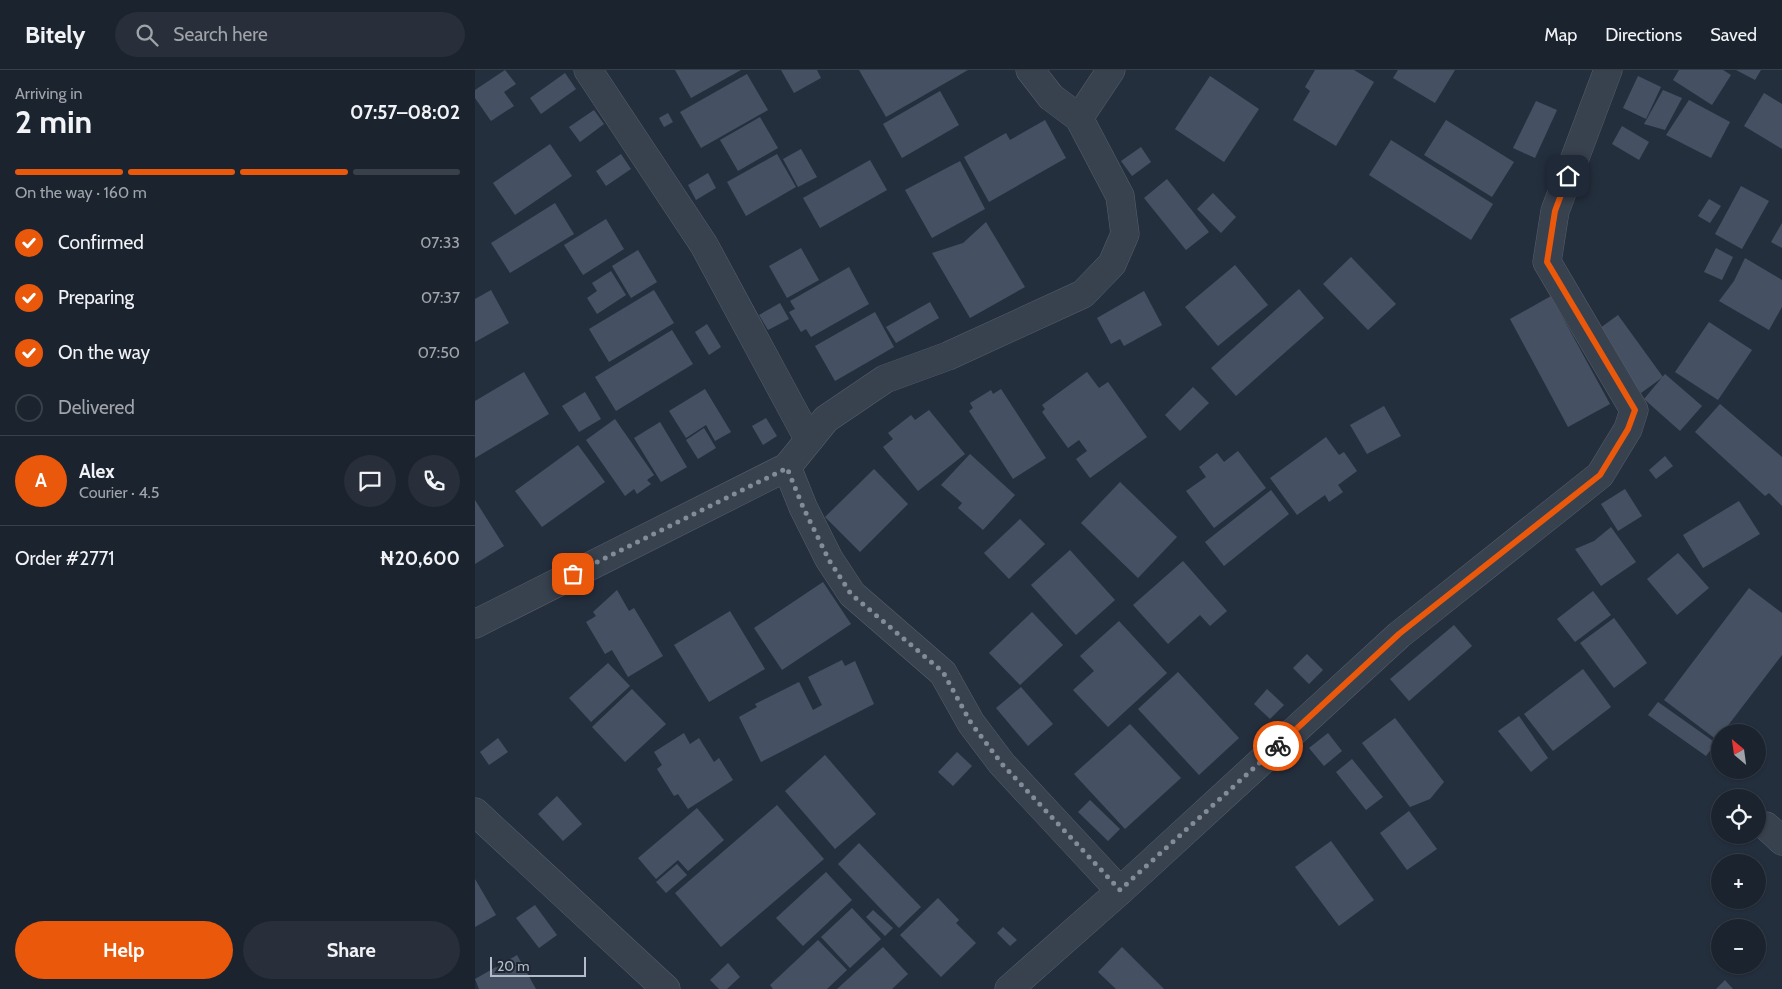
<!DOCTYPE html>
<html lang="en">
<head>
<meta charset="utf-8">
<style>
  :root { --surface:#1b232e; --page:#282f3a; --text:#f1f3f6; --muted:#a0a4aa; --line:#39404a; --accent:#ea580c }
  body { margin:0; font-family:Cabin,sans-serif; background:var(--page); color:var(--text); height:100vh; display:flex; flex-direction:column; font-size:19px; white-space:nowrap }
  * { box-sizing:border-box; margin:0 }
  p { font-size:16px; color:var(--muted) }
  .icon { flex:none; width:28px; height:28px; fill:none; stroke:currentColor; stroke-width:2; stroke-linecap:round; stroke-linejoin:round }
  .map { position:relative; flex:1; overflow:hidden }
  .panel { display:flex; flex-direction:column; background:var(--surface); width:475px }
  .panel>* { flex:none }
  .needle { width:32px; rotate:331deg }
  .buttons { position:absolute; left:1236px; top:654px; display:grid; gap:10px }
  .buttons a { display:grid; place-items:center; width:55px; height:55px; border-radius:50%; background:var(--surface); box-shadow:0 1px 4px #0004,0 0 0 1px var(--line); font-size:25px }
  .scale { position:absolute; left:15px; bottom:12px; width:96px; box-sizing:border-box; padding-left:5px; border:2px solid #b4bcc9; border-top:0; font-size:14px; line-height:18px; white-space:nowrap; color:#b4bcc9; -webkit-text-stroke:4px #1d2633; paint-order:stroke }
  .pin { position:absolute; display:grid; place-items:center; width:42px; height:42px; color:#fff; margin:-21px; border-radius:10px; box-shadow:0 2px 8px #0006 }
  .courier { position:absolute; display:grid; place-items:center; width:50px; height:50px; margin:-25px; border:4px solid #ea580c; border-radius:50%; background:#fff; color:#222; box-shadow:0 1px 6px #0007 }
  .overview em { font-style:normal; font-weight:700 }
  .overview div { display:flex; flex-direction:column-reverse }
  .overview { display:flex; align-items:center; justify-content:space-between; height:85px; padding:0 15px }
  h1 { font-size:32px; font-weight:700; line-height:38px }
  .bar { display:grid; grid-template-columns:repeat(4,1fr); gap:8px 5px; align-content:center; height:60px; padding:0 15px }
  .bar i { height:6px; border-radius:4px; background:var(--line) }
  .bar .active { background:var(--accent) }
  .bar p { grid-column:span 4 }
  .line { display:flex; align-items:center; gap:12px; padding:0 15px; border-top:1px solid var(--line) }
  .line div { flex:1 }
  .round { display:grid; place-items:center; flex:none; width:52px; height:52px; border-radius:26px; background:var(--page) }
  ol { padding:0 15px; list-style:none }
  li { display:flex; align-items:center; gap:15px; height:55px }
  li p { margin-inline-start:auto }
  li .icon { padding:5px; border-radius:50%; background:var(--accent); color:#fff; stroke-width:4 }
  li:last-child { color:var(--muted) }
  li i { width:28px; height:28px; border:2px solid var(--line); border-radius:50% }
  .button { display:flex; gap:10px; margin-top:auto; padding:10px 15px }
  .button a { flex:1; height:58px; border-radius:30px; background:var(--accent); color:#fff; font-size:20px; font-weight:700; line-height:58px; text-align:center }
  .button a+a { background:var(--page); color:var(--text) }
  header { display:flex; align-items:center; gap:30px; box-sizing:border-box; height:70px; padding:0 25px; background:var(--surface); border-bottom:1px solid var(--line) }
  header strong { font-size:24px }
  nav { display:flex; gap:28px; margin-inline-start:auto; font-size:18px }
  .search { width:350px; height:45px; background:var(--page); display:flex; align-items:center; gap:12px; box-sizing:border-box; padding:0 18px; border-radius:28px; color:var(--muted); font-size:19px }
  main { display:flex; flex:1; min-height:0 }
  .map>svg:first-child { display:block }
  .building { fill:#455162 }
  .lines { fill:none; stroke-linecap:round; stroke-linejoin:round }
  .minor-casing { stroke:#565f6c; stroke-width:29 }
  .minor { stroke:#38414e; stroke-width:28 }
  .done { stroke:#828b98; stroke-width:5; stroke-dasharray:0 9 }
  .route { stroke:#ea580c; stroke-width:6 }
</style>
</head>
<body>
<header>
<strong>Bitely</strong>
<div class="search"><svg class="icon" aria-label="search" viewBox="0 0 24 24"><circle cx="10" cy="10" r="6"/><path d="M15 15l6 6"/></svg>Search here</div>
<nav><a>Map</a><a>Directions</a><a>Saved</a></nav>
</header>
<main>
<section class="panel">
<div class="overview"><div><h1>2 min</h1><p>Arriving in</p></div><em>07:57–08:02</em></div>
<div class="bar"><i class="active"></i><i class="active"></i><i class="active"></i><i></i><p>On the way · 160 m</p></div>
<ol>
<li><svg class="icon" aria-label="check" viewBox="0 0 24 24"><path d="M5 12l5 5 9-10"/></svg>Confirmed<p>07:33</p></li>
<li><svg class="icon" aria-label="check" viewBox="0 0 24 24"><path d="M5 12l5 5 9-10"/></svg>Preparing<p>07:37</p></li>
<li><svg class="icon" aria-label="check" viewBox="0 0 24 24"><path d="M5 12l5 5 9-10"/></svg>On the way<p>07:50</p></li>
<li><i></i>Delivered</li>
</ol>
<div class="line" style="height:90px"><b class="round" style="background:var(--accent);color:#fff">A</b><div><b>Alex</b><p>Courier · 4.5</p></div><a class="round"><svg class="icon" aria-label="chat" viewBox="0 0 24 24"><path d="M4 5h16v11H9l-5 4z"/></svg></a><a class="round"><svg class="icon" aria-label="phone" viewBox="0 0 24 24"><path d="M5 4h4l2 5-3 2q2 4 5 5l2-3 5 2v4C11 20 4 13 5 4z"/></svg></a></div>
<div class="line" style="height:65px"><div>Order #2771</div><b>₦20,600</b></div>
<div class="button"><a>Help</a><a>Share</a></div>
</section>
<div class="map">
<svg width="1307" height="919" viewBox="0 0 1307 919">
  <rect width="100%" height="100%" fill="#242f3e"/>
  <!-- building -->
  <g class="building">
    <path d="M 30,0 L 41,14 L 29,22 L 39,36 L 16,51 L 0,28 L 0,20 Z"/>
    <path d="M 200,0 L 266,0 L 216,28 Z"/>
    <path d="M 306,0 L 342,0 L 346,8 L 319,23 Z"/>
    <path d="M 384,0 L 493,0 L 411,47 Z"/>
    <path d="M 840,0 L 879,0 L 899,12 L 861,76 L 818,50 L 835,21 L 830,17 Z"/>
    <path d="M 923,0 L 980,0 L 960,33 L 918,8 Z"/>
    <path d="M 1204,0 L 1248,0 L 1256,5 L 1237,35 L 1198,10 Z"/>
    <path d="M 1261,0 L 1286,0 L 1280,10 Z"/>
    <path d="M 90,3 L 101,19 L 66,44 L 55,28 Z"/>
    <path d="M 272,4 L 293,40 L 226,78 L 205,42 Z"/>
    <path d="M 735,6 L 784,39 L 749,92 L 700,59 Z"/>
    <path d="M 1163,6 L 1186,17 L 1171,49 L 1148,38 Z"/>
    <path d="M 1188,20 L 1207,28 L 1190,60 L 1169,54 Z"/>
    <path d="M 465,21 L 484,55 L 427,88 L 408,54 Z"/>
    <path d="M 1289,23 L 1307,34 L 1307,79 L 1269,56 Z"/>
    <path d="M 1214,30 L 1255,52 L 1236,88 L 1191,65 Z"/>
    <path d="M 1061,31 L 1082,40 L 1060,88 L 1038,78 Z"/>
    <path d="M 119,40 L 129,54 L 105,72 L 94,57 Z"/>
    <path d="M 193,43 L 198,52 L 189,57 L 184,48 Z"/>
    <path d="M 285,47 L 303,78 L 263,101 L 245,70 Z"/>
    <path d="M 570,50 L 591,88 L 514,132 L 489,87 L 531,63 L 535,70 Z"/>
    <path d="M 971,50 L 1039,92 L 1017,127 L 949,85 Z"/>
    <path d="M 1147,56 L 1174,72 L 1164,90 L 1137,74 Z"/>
    <path d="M 916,70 L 1018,134 L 996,170 L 894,105 Z"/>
    <path d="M 75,74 L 97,106 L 40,145 L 18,113 Z"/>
    <path d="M 666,77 L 676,92 L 657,106 L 646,91 Z"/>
    <path d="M 326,79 L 342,107 L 323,117 L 308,89 Z"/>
    <path d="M 146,84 L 156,99 L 131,116 L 121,101 Z"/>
    <path d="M 302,84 L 321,117 L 271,146 L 252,112 Z"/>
    <path d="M 395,90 L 412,120 L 345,158 L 328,128 Z"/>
    <path d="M 485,91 L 510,139 L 457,168 L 430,120 Z"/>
    <path d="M 233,103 L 241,118 L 221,130 L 213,115 Z"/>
    <path d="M 692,109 L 734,162 L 711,180 L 669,128 Z"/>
    <path d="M 1266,116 L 1294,131 L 1267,179 L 1240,164 Z"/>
    <path d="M 738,123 L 761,147 L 746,163 L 722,139 Z"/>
    <path d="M 1234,129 L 1246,136 L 1235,153 L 1223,146 Z"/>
    <path d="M 80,133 L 99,164 L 35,203 L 16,173 Z"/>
    <path d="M 131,149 L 149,179 L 108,205 L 89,175 Z"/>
    <path d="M 511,152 L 550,217 L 495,248 L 457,183 L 488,173 Z"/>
    <path d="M 1307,153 L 1307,178 L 1296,172 Z"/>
    <path d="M 326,178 L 344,210 L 312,228 L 294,196 Z"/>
    <path d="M 1241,178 L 1258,187 L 1247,210 L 1229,202 Z"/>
    <path d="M 163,180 L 182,212 L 156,228 L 137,196 Z"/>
    <path d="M 876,187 L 921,234 L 893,260 L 848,214 Z"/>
    <path d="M 1270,188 L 1307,210 L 1307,237 L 1294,260 L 1244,231 L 1259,211 Z"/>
    <path d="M 760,195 L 793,235 L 743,276 L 710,237 Z"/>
    <path d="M 374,197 L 394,234 L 336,267 L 331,259 L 326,262 L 314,242 L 320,239 L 315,231 Z"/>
    <path d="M 136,201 L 151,225 L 122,244 L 112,228 L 122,221 L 117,213 Z"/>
    <path d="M 824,219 L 849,248 L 761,326 L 736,298 Z"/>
    <path d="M 16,220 L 34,253 L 0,272 L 0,229 Z"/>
    <path d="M 179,220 L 199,253 L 134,292 L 114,259 Z"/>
    <path d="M 669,221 L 687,255 L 649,276 L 645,269 L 636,274 L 622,248 Z"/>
    <path d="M 1076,226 L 1135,334 L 1093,357 L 1035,249 Z"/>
    <path d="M 455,232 L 464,248 L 421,273 L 411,257 Z"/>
    <path d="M 305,233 L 314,249 L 293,260 L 284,245 Z"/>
    <path d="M 400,242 L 419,277 L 360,311 L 340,276 Z"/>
    <path d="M 1143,245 L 1188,307 L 1166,323 L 1121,261 Z"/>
    <path d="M 1234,252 L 1277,280 L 1243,330 L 1200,302 Z"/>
    <path d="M 232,254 L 246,277 L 234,285 L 220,262 Z"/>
    <path d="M 197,260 L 218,294 L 141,341 L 120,307 Z"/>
    <path d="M 49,302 L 74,344 L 0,388 L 0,331 Z"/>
    <path d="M 612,302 L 624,318 L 633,312 L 672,367 L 615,408 L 601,389 L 612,381 L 604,370 L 593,378 L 567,342 L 570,339 L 567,335 Z"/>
    <path d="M 1190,304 L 1227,336 L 1205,361 L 1169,329 Z"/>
    <path d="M 718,317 L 734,333 L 705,361 L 690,345 Z"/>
    <path d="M 230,319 L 256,362 L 240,371 L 231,355 L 211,368 L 194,341 Z"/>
    <path d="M 526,319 L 571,388 L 538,409 L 494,341 L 498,338 L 495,333 L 516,320 L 518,324 Z"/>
    <path d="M 110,322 L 126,349 L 104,362 L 87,336 Z"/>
    <path d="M 1245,334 L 1307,387 L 1307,436 L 1294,423 L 1290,426 L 1220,362 Z"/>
    <path d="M 909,336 L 926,366 L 892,384 L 875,355 Z"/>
    <path d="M 454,340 L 490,384 L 443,421 L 408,377 L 418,369 L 413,363 L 436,345 L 440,350 Z"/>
    <path d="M 291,348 L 302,366 L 288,375 L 277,356 Z"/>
    <path d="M 140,349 L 179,405 L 172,410 L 176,414 L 162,424 L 159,419 L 150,426 L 111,370 Z"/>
    <path d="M 185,352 L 212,397 L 186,412 L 159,368 Z"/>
    <path d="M 229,358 L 241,378 L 223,389 L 211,370 Z"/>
    <path d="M 851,367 L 864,385 L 869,382 L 882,401 L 863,415 L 868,422 L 854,432 L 850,425 L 822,445 L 795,408 Z"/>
    <path d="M 103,375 L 130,412 L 67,457 L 40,421 Z"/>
    <path d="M 763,381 L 791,418 L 739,458 L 711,421 L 731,407 L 724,397 L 742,383 L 749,392 Z"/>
    <path d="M 495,384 L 540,425 L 508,460 L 483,438 L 487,433 L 466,415 Z"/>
    <path d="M 1190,386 L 1198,396 L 1181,409 L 1174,400 Z"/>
    <path d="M 399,399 L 433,434 L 385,482 L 350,447 Z"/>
    <path d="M 645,412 L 702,467 L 663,508 L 606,453 Z"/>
    <path d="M 1150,419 L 1167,446 L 1143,461 L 1126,434 Z"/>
    <path d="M 796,420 L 814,444 L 749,496 L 730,472 Z"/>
    <path d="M 0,430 L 29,476 L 0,494 Z"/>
    <path d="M 1264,431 L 1285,464 L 1228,498 L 1208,465 Z"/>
    <path d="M 545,449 L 570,474 L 534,509 L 509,483 Z"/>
    <path d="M 1136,457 L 1161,492 L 1126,516 L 1100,479 L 1119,471 Z"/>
    <path d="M 595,480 L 640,530 L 601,565 L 556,515 Z"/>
    <path d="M 1203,483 L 1234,518 L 1202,545 L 1172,509 Z"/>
    <path d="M 708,491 L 752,541 L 735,556 L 725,545 L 693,574 L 658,535 Z"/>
    <path d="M 348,512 L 376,554 L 307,600 L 279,558 Z"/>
    <path d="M 1274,518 L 1307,543 L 1307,585 L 1248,662 L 1245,662 L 1242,670 L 1189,630 Z"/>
    <path d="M 142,520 L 154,541 L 159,538 L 188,586 L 153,607 L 137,580 L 130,584 L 111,552 L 121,546 L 118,542 Z"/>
    <path d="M 1118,521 L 1136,545 L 1100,572 L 1082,549 Z"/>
    <path d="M 255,541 L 290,599 L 234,632 L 199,575 Z"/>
    <path d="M 557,542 L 588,575 L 545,615 L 514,583 Z"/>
    <path d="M 1139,548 L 1172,593 L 1139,618 L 1105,573 Z"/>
    <path d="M 644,551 L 692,603 L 633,657 L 598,620 L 619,601 L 605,586 Z"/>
    <path d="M 979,555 L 997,576 L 934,631 L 915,609 Z"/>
    <path d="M 832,584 L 848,600 L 834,614 L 818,598 Z"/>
    <path d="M 367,590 L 370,596 L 380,591 L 399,634 L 286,692 L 264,647 L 282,637 L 280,634 L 324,612 L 338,640 L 347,635 L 333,607 Z"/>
    <path d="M 133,593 L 155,616 L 116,652 L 94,628 Z"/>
    <path d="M 1108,599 L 1136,637 L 1078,681 L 1049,644 Z"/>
    <path d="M 703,602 L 764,668 L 724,705 L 663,639 Z"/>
    <path d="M 546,617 L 578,654 L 553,676 L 521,638 Z"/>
    <path d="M 157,619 L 191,654 L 150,692 L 117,657 Z"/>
    <path d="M 792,619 L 809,635 L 795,649 L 779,634 Z"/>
    <path d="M 1183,632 L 1241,673 L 1231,686 L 1173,645 Z"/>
    <path d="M 1044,646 L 1073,688 L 1056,702 L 1023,661 Z"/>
    <path d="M 920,648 L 969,712 L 955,729 L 935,737 L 887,673 Z"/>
    <path d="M 655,654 L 706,708 L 650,759 L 599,704 Z"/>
    <path d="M 209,663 L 215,674 L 224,668 L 239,692 L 244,688 L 258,710 L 213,739 L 203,724 L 199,726 L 182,699 L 187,695 L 179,682 Z"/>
    <path d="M 853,663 L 867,681 L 849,696 L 834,678 Z"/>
    <path d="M 23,668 L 33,682 L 14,695 L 5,682 Z"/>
    <path d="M 482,682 L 497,696 L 478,716 L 463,702 Z"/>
    <path d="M 350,685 L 401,744 L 360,779 L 310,721 Z"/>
    <path d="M 877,689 L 908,727 L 891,740 L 861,702 Z"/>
    <path d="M 82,726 L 107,754 L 88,771 L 63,744 Z"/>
    <path d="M 615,730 L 645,759 L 633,771 L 603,742 Z"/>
    <path d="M 302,735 L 349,789 L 246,877 L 200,823 Z"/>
    <path d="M 222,738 L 249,770 L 213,801 L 203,790 L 181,809 L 163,788 Z"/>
    <path d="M 934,741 L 962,779 L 932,800 L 905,763 Z"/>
    <path d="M 856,771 L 899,830 L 864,856 L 820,797 Z"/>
    <path d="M 384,773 L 446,837 L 424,858 L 363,794 Z"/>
    <path d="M 202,794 L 212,805 L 191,823 L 181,812 Z"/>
    <path d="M 351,802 L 377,830 L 328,876 L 301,848 Z"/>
    <path d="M 0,809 L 21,845 L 0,857 Z"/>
    <path d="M 463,828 L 484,850 L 481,853 L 501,873 L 466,907 L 425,865 Z"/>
    <path d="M 60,835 L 82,865 L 64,878 L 41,848 Z"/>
    <path d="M 377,838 L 406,869 L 375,898 L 346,867 Z"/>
    <path d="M 398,840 L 418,858 L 410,866 L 391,847 Z"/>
    <path d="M 528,857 L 542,870 L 535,876 L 522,863 Z"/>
    <path d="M 343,870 L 372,900 L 352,919 L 298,919 L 295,915 Z"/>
    <path d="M 408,877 L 433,904 L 417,919 L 362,919 Z"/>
    <path d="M 647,877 L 689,919 L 641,919 L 623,902 Z"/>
    <path d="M 42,885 L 61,919 L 4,919 L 0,909 Z"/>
    <path d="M 253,893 L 265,907 L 252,919 L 244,919 L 235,910 Z"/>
    <path d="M 1250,910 L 1258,919 L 1241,919 Z"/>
  </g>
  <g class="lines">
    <defs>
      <g id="minor">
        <path d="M 113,0 L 229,175 L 334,370"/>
        <path d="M 604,48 L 636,0"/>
        <path d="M 312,397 L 328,437 L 354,489 L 377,524 L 468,603 L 496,653 L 527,694 L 645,821"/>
        <path d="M 0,554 L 312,397 L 351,349 L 410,309 L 473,286 L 608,224 L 637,194 L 650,164 L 645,126 L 604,48 L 576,27 L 555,0"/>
        <path d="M 0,742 L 191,919"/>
        <path d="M 1291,756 L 1307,771"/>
        <path d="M 534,919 L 645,821 L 924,565 L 1125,405 L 1153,359 L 1159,340 L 1072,192 L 1080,141 L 1133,0"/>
      </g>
    </defs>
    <!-- minor casing -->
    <use href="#minor" class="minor-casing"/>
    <!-- minor -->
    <use href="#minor" class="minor"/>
  </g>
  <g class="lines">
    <!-- done -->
    <path class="done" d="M 98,504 L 312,398 L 328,437 L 354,490 L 376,524 L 468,602 L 496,653 L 527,694 L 645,820 L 803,676"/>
    <!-- route -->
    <path class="route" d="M 803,676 L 924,564 L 1125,405 L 1153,359 L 1160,340 L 1072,192 L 1080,141 L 1093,106"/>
  </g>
</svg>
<div class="buttons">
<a><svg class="needle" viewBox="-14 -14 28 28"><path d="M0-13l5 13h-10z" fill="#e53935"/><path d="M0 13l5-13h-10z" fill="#a0a4aa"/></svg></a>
<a><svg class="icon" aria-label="locate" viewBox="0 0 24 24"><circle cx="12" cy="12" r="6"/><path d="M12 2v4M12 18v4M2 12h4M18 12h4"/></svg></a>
<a>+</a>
<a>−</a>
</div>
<div class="scale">20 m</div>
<div class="pin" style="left:98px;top:504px;background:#ea580c"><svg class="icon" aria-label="bag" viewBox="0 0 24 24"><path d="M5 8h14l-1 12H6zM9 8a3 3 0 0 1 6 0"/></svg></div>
<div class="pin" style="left:1093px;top:106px;background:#1f2937"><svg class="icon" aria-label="home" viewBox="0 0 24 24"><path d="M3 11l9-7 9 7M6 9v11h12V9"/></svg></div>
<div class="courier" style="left:803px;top:676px"><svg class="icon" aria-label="bike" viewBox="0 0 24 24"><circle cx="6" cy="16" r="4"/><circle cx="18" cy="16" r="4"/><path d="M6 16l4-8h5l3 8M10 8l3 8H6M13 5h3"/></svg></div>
</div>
</main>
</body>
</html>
